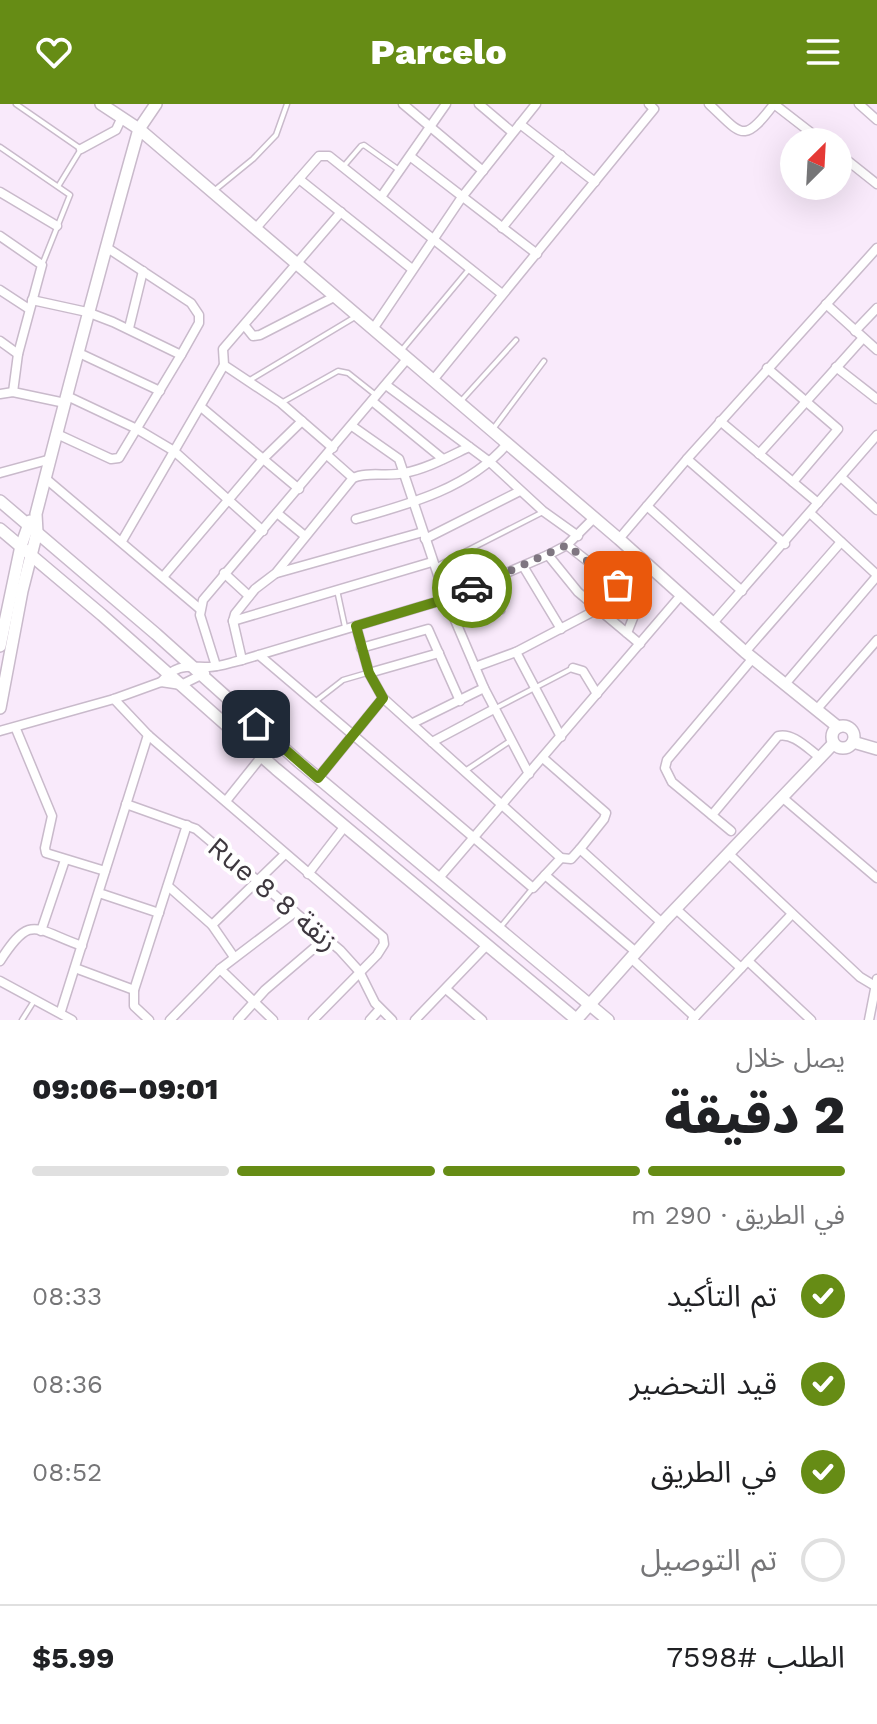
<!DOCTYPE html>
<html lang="ar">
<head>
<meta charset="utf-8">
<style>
  :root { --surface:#fff; --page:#f6f6f6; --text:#202124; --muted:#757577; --line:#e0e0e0; --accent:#668c15 }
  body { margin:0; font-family:"Work Sans","Noto Sans Arabic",sans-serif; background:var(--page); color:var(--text); direction:rtl; height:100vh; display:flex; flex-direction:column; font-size:30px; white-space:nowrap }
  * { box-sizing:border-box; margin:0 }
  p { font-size:26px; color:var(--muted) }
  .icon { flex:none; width:44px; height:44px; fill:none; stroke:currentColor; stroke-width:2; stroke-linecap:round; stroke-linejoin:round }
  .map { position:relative; height:916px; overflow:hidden; direction:ltr }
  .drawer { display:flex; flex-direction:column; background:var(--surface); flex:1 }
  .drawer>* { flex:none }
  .needle { width:52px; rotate:24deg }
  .fabs { position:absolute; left:780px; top:24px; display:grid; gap:16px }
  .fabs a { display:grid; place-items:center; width:72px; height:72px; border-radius:50%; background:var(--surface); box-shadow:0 8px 32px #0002; font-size:40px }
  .pin { position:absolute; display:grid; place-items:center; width:68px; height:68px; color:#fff; margin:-34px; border-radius:16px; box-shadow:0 4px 12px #0006 }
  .courier { position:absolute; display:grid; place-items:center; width:80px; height:80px; margin:-40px; border:6px solid #668c15; border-radius:50%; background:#fff; color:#222; box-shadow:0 2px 10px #0007 }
  .head em { font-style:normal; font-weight:800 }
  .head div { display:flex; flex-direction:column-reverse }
  .head { display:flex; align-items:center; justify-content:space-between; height:136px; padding:0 32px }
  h1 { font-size:52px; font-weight:800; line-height:60px }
  .bar { display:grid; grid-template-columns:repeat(4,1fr); gap:12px 8px; align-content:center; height:96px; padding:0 32px }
  .bar i { height:10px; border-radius:6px; background:var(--line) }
  .bar .current { background:var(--accent) }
  .bar p { grid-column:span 4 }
  .line { display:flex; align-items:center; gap:20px; padding:0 32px; border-top:2px solid var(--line) }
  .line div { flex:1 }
  ol { padding:0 32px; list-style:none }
  li { display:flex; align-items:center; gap:24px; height:88px }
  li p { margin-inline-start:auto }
  li .icon { padding:8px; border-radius:50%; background:var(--accent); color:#fff; stroke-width:4 }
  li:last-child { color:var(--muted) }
  li i { width:44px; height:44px; border:4px solid var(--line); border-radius:50% }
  header { display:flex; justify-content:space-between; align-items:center; height:104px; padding:0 32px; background:var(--accent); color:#fff; font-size:36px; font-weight:800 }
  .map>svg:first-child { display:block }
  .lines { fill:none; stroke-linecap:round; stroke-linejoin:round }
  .lane-casing { stroke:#c9bacb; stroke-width:7 }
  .street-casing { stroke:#c9bacb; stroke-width:11 }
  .secondary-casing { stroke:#c9bacb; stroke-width:14 }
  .lane { stroke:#fff; stroke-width:4 }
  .street { stroke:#fff; stroke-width:8 }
  .secondary { stroke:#fff; stroke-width:11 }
  .done { stroke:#7f7681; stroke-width:8; stroke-dasharray:0 14.4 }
  .route { stroke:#668c15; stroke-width:10 }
  .labels { text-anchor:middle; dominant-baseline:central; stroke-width:8; stroke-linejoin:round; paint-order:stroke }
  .street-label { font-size:28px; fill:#3e383f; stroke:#fff }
</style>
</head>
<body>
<header><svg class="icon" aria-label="menu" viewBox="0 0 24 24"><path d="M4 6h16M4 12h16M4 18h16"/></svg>Parcelo<svg class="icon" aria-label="heart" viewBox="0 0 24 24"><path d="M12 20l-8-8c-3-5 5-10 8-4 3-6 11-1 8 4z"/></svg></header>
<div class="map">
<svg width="877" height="916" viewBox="0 0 877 916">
  <rect width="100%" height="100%" fill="#f9eafb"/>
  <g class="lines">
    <defs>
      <g id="lane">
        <path d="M 16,0 L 81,45 L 59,81"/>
        <path d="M 0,43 L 70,91 L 42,161"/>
        <path d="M 343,63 L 361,42 L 364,41 L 399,66"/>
        <path d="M 215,86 L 253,55 L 276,31 L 287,0"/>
        <path d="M 401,247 L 470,164"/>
        <path d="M 250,276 L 355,213"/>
        <path d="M 461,297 L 516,236"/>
        <path d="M 283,298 L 338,267 L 348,269 L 377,292"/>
        <path d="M 493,325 L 544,257"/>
        <path d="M 435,463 L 541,409"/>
        <path d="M 485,481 L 502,507"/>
        <path d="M 337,486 L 345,523"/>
        <path d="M 316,597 L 343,576 L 367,569"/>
        <path d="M 496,604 L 573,564"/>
        <path d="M 465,667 L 510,637"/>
        <path d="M 499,825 L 532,785"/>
        <path d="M 22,916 L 34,897"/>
      </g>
      <g id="street">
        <path d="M 403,0 L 483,67"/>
        <path d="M 479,0 L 512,28"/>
        <path d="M 709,0 C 742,31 743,41 774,0"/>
        <path d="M 774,0 L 823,38"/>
        <path d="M 859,0 L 877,16"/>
        <path d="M 520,20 L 595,78"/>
        <path d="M 81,45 L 116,26 L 122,13"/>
        <path d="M 838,49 L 877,80"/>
        <path d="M 411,53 L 537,150"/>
        <path d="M 299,75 L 412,165"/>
        <path d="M 0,88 L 57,122"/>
        <path d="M 381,93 L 446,0"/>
        <path d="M 256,124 L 319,52 L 329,52 L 502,190"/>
        <path d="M 502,124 L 561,51"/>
        <path d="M 0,132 L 42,161 L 18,250 L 13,288"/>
        <path d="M 0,186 L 29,205"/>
        <path d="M 32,196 L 87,208 L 113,218 L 181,251 L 199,219 L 199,211 L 191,199 L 106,143"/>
        <path d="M 826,200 L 877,246"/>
        <path d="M 245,222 L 253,232 L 260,231 L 334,193"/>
        <path d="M 129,224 L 143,167"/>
        <path d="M 373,225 L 462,93 L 536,0"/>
        <path d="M 855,227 L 877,204"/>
        <path d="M 0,237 L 18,250"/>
        <path d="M 79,249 L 160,287"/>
        <path d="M 836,263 L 877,295"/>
        <path d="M 767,264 L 838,325 L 793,378"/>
        <path d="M 433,276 L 654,5 L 649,0"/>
        <path d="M 386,281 L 491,359 L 543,407 L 578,432"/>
        <path d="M 0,290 L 13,288 L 65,299"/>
        <path d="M 67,292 L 137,325 L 174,347 L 263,427"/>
        <path d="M 372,297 L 443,355"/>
        <path d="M 201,303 L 299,385"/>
        <path d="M 720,317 L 818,399"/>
        <path d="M 352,322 L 399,355 L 446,495 L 484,584 L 529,670"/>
        <path d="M 57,330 L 111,355 L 119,354 L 181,251"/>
        <path d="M 333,344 L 281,299 L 224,261 L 223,245 L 341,108"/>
        <path d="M 759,350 L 863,234"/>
        <path d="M 327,351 L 353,374"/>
        <path d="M 687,355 L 877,144"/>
        <path d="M 0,369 L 51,355"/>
        <path d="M 841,373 L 877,406"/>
        <path d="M 45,374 L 200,505"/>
        <path d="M 647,402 L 742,487"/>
        <path d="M 277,409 L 305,432"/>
        <path d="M 810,409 L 877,471"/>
        <path d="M 356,415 C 410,400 469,384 507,340"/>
        <path d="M 425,435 L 520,387"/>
        <path d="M 619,435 L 687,355 L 785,440"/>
        <path d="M 122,437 L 224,261"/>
        <path d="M 567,441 L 618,481 L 633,497 L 633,514 L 627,529"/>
        <path d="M 548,451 L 578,488 L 640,540"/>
        <path d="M 523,462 L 561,525"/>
        <path d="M 224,469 L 249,492"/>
        <path d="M 277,469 L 423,428"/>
        <path d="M 163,473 L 263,355 L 302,317"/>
        <path d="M 233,517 L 432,458"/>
        <path d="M 713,519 L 877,331"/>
        <path d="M 361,544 L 428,525 L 460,597"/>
        <path d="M 516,548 L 561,633"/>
        <path d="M 745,548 L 841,438"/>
        <path d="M 259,551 L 533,784 L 561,754 L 383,594 L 369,569 L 356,522"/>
        <path d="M 242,556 L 233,517 L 235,510 L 255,485 L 276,469 L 353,374 C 367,367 388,373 404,369 C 426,365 448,353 469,343"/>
        <path d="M 216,562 L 200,511 L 203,496 L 407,255"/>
        <path d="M 475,563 L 516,548 L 598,505"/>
        <path d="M 573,564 L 583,567 L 597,590"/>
        <path d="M 369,569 L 439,549"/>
        <path d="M 161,578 C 177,559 187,563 209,563 C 220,563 232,558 242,556 L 446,495 L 548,451 L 567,441 L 593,415"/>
        <path d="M 786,579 L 877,472"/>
        <path d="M 114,595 L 148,631 L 383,833 L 384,840 L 377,851 L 313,916"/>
        <path d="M 817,605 L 877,536"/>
        <path d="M 413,619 L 484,584"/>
        <path d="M 16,625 L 52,712 L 45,744 L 46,749 L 105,767"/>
        <path d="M 0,627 L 114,595 L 161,578 L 181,581 L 205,569"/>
        <path d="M 432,638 L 494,605"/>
        <path d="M 543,654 L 606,709 L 604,715 L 580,745 L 662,819"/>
        <path d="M 318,674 L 383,594"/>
        <path d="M 783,694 L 877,774"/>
        <path d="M 226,697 L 262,652"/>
        <path d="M 126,700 L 196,725 L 340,846 L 359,867 L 375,899 L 392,916"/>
        <path d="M 712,711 L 778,632 C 793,628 808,645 821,654"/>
        <path d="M 731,727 L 672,678 L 665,664 L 667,656 L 753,554"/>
        <path d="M 729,750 L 860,873 L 875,882"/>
        <path d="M 561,754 L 571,755 L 580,745"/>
        <path d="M 308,770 L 345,722"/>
        <path d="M 545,771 L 636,848"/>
        <path d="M 439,774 L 682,490"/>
        <path d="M 168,782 L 212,821 L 234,853"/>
        <path d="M 99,789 L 159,809"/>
        <path d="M 676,805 L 741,864"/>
        <path d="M 212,821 L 285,750"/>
        <path d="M 41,827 L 65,756"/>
        <path d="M 631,854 L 695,913"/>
        <path d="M 0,857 C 31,809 34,825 82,842"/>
        <path d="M 748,857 L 811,916"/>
        <path d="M 75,864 L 134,886"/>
        <path d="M 220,865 L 295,808"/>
        <path d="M 0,877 L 72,916"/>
        <path d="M 446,885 L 482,916"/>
        <path d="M 61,907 L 148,631"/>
        <path d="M 149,916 L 134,902 L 134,886 L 187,721"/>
        <path d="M 170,916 L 220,865 L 273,916"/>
        <path d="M 238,916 L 265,886 L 327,833"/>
        <path d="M 370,916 L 380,905"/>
        <path d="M 415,916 L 486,842"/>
        <path d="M 692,916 L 792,810"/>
        <path d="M 869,916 L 877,875"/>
      </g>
      <g id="secondary">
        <path d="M 101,0 L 139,25 L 619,435 L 745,548 L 838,623"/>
        <path d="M 0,397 L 156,530 L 299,658 L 608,916"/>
        <path d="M 0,425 L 102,511 L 276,665 L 577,916"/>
        <path d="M 0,542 L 21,442 L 30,417"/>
        <path d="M 0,604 L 22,487 L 37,428 L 36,410 C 69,281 103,153 139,25 L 156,0"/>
        <circle cx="843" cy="633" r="11"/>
        <path d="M 853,638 L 877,645"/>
        <path d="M 576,916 L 662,819 L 833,640"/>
      </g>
    </defs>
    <!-- lane casing -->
    <use href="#lane" class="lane-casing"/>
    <!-- street casing -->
    <use href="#street" class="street-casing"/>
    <!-- secondary casing -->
    <use href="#secondary" class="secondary-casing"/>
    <!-- lane -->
    <use href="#lane" class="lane"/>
    <!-- street -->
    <use href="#street" class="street"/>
    <!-- secondary -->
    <use href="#secondary" class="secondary"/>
  </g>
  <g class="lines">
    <!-- done -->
    <path class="done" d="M 472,484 L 567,441 L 618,481"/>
    <!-- route -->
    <path class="route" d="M 256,620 L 318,674 L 383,594 L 369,569 L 356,522 L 446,495 L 472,484"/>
  </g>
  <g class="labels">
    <!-- street labels -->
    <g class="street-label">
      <text transform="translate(273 790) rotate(40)">Rue 8 8 زنقة</text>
    </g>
  </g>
</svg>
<div class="fabs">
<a><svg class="needle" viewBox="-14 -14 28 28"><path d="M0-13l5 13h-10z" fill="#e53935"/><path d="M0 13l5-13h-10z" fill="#757577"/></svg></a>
</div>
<div class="pin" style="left:618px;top:481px;background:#ea580c"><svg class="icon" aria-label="bag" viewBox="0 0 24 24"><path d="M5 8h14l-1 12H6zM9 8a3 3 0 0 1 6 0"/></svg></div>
<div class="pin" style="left:256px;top:620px;background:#1f2937"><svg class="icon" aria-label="home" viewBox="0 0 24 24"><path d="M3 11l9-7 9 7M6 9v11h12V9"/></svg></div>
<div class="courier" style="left:472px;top:484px"><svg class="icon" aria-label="car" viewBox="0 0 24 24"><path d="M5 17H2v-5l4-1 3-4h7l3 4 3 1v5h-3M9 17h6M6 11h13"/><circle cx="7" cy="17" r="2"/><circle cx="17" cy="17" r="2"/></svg></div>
</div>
<section class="drawer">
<div class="head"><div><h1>2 دقيقة</h1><p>يصل خلال</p></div><em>09:01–09:06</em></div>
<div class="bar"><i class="current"></i><i class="current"></i><i class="current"></i><i></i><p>في الطريق · 290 m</p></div>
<ol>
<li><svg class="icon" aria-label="check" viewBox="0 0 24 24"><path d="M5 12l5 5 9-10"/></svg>تم التأكيد<p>08:33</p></li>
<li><svg class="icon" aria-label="check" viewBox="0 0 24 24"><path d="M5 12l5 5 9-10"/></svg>قيد التحضير<p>08:36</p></li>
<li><svg class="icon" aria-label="check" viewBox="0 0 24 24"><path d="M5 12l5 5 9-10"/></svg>في الطريق<p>08:52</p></li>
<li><i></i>تم التوصيل</li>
</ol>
<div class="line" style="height:104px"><div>الطلب #7598</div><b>$5.99</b></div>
</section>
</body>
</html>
